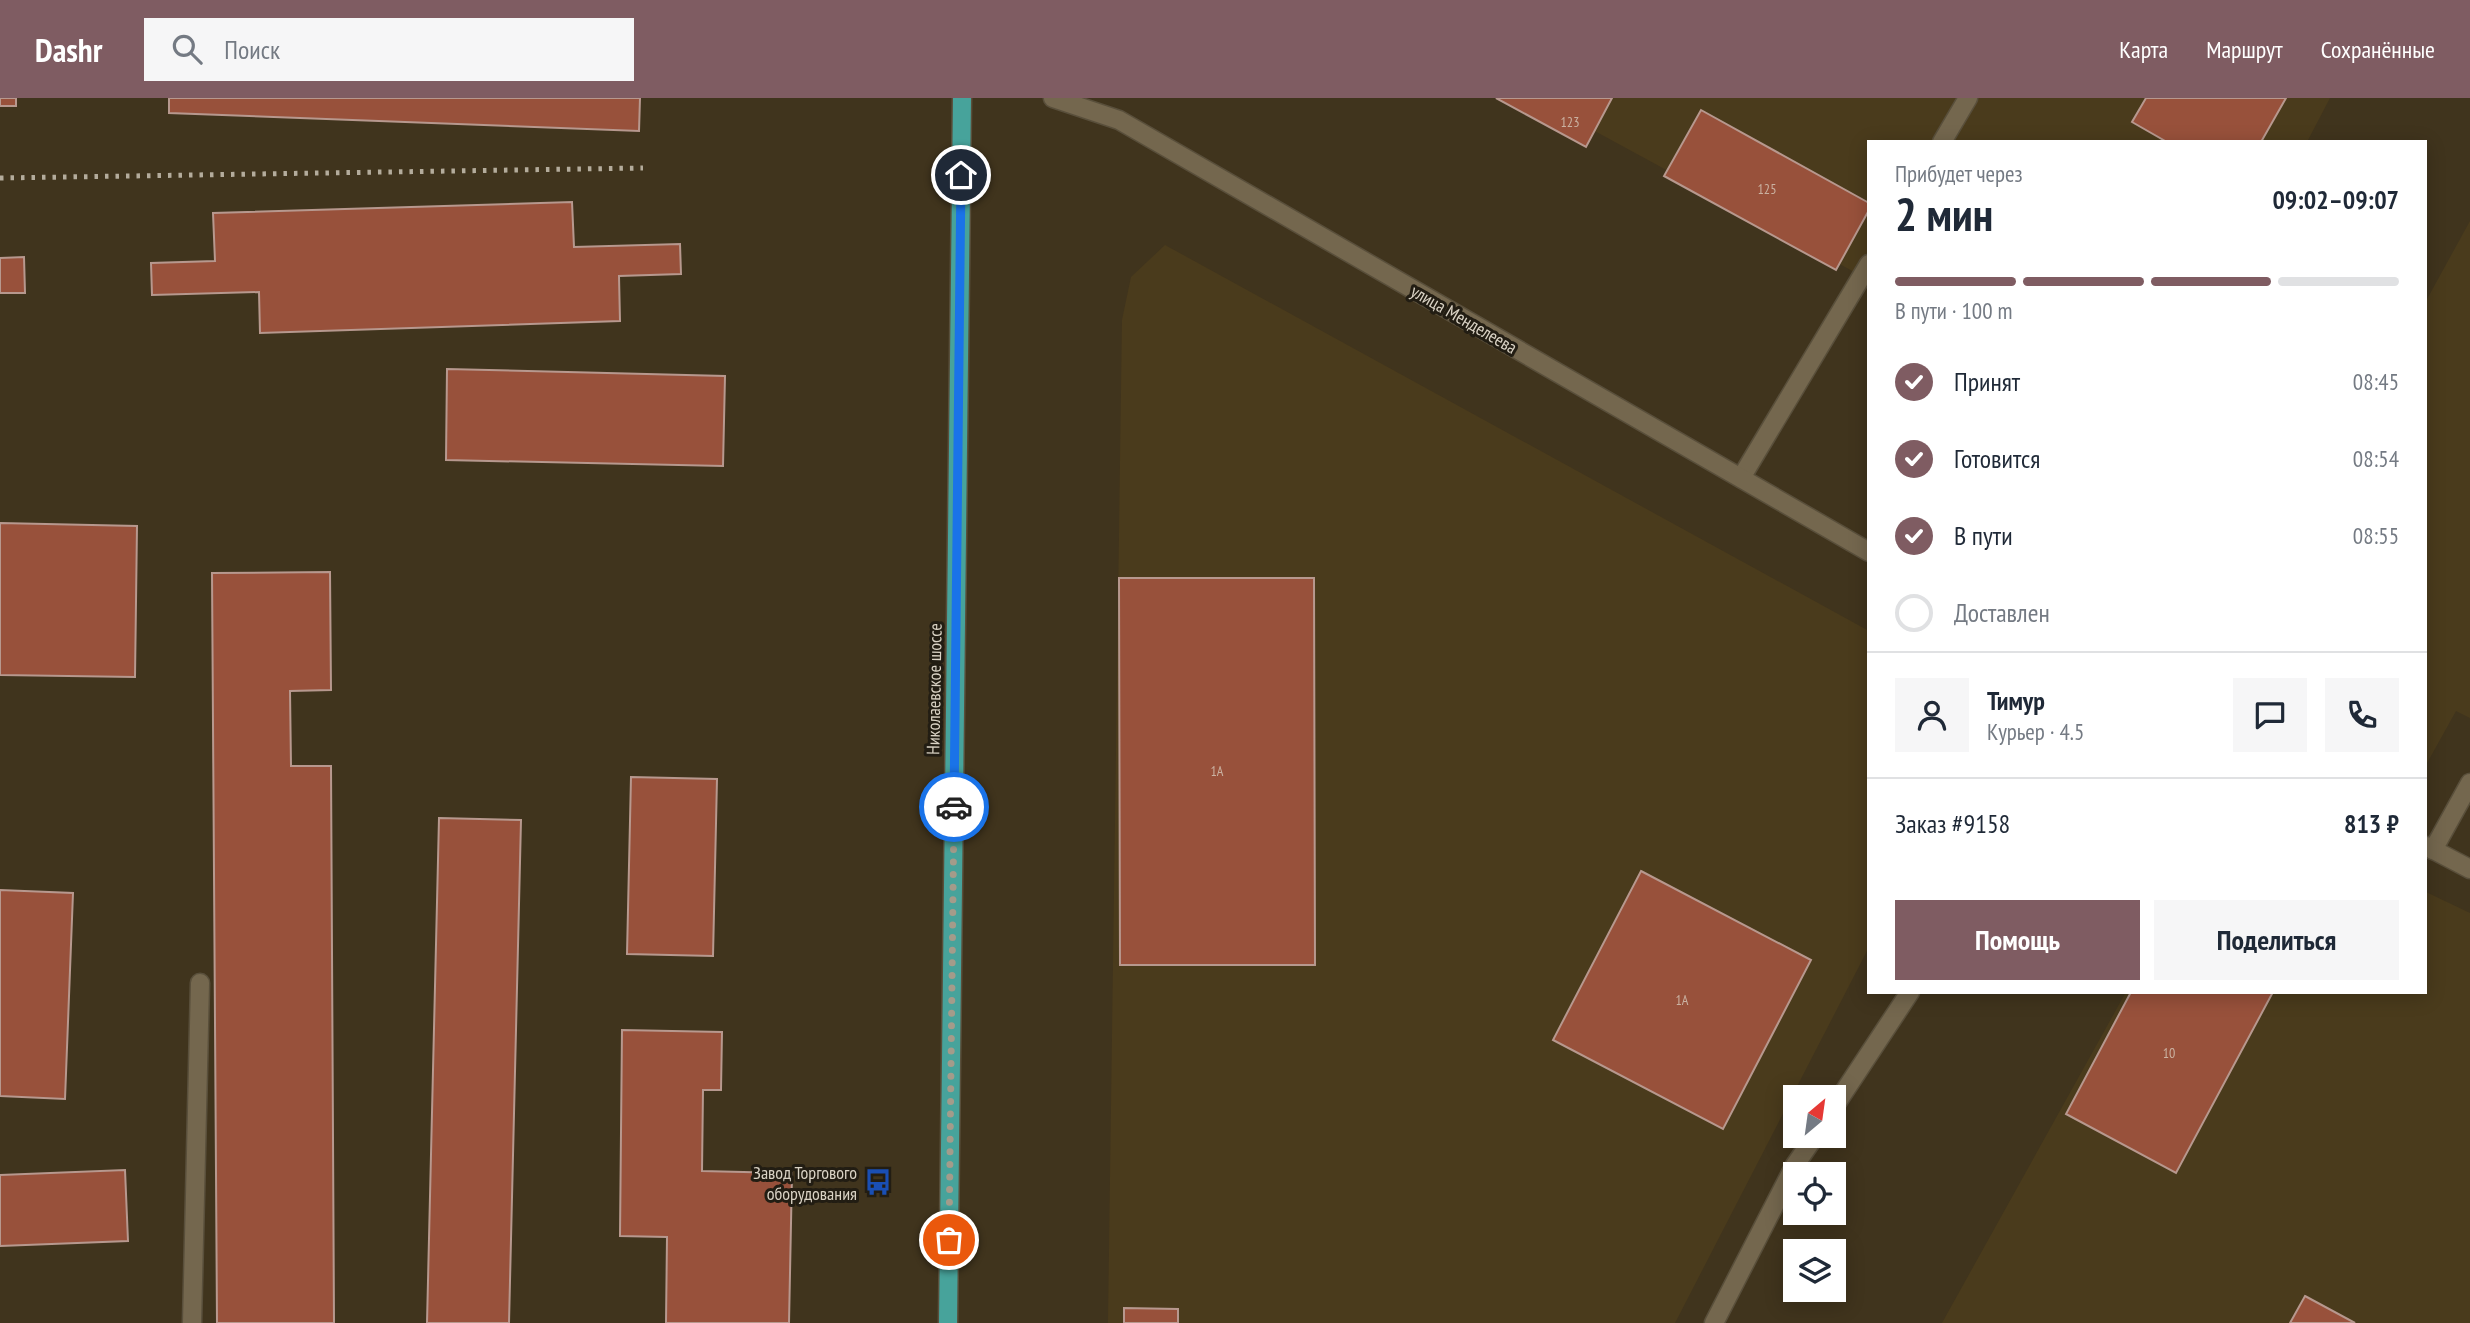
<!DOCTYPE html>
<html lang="ru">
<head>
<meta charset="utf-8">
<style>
  :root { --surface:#fff; --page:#f6f6f7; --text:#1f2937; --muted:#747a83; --line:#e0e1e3; --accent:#7f5c62 }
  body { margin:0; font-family:"PT Sans Narrow",sans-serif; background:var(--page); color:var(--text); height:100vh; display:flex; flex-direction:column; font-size:26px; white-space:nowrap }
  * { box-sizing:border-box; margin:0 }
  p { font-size:23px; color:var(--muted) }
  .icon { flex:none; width:38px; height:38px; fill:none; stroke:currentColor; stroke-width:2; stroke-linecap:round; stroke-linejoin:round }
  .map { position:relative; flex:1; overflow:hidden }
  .sheet { position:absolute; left:1867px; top:42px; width:560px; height:854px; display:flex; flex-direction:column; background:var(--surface); border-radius:0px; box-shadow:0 4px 18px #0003 }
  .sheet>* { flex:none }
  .needle { width:46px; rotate:29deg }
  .controls { position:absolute; left:1783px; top:987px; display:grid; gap:14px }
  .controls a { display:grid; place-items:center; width:63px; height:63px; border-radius:0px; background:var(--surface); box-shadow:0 4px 18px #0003; font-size:35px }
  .pin { position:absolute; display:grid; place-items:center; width:60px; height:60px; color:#fff; margin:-30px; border:4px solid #fff; border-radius:50%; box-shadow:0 2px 7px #0007 }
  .courier { position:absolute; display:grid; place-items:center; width:70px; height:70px; margin:-35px; border:5px solid #1a73e8; border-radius:50%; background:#fff; color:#222; box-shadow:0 2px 9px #0007 }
  .headline em { font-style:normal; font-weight:700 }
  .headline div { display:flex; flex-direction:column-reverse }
  .headline { display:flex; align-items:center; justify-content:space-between; height:119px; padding:0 28px }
  h1 { font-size:46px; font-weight:700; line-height:52px }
  .bar { display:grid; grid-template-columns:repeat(4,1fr); gap:10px 7px; align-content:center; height:84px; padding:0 28px }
  .bar i { height:9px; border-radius:5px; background:var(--line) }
  .bar .active { background:var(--accent) }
  .bar p { grid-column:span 4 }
  .line { display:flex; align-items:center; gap:18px; padding:0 28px; border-top:2px solid var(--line) }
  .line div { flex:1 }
  .round { display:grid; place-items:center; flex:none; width:74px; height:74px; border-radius:0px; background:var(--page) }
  ol { padding:0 28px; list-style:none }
  li { display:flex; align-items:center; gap:21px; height:77px }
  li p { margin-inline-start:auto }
  li .icon { padding:7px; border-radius:50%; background:var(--accent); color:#fff; stroke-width:4 }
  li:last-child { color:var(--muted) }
  li i { width:38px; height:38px; border:4px solid var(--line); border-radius:50% }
  .button { display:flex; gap:14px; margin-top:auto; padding:14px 28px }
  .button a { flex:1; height:80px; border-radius:0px; background:var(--accent); color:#fff; font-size:28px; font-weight:700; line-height:80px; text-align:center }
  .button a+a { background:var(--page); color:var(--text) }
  header { display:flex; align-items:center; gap:42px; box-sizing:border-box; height:98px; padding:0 35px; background:var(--accent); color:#fff }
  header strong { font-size:33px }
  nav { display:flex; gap:38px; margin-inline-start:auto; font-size:24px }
  .search { width:490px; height:63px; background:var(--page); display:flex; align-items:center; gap:18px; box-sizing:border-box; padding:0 24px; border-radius:0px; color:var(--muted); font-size:26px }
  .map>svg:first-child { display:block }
  .built { fill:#4a3b1c }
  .building { fill:#98513b; stroke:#b7988e; stroke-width:2 }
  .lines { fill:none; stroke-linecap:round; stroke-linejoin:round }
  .lane-casing { stroke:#594f3b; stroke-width:21 }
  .street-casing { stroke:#594f3b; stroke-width:21 }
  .primary-casing { stroke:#594f3b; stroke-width:21 }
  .lane { stroke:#74674e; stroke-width:18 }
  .street { stroke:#74674e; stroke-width:18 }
  .primary { stroke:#47a39b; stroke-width:18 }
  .rail { stroke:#b4ac9c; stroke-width:5; stroke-dasharray:3.5 7; stroke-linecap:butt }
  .done { stroke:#a49b8a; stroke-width:7; stroke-dasharray:0 12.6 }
  .route { stroke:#1a73e8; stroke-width:9 }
  .labels { text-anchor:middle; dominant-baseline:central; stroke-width:6; stroke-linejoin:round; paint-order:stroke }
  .number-label { font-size:14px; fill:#cab2a2 }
  .street-label { font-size:18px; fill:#dad3c5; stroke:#221d13 }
  .poi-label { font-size:18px; fill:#dad3c5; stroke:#221d13; text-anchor:end }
</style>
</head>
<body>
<header>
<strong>Dashr</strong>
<div class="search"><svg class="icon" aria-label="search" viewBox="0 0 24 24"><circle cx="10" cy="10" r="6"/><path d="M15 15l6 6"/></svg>Поиск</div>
<nav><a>Карта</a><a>Маршрут</a><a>Сохранённые</a></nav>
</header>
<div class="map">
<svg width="2470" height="1225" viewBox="0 0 2470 1225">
  <rect width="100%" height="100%" fill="#40341d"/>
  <!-- built -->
  <g class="built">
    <path d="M 1534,0 L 2330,0 L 2307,44 L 1869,44 L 1869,182 Z"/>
    <path d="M 2470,123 L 2470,620 L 2456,613 L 2426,667 L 2426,203 Z"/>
    <path d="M 1165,147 L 1869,533 L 1869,849 L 1675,1225 L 1108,1225 L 1122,222 L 1131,179 Z"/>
    <path d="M 2426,794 L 2470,815 L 2470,1225 L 1942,1225 L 2126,894 L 2426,894 Z"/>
  </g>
  <!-- building -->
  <g class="building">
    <rect x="0" y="0" width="16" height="8"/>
    <path d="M 169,0 L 640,0 L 639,33 L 169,15 Z"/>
    <path d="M 1496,0 L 1612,0 L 1586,49 Z"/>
    <path d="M 2146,0 L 2286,0 L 2261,44 L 2167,44 L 2132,24 Z"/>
    <path d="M 1701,12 L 1869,105 L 1869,112 L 1836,172 L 1664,78 Z"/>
    <path d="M 572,104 L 574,149 L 680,146 L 681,176 L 619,178 L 620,223 L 260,235 L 259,194 L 152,197 L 151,165 L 215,163 L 213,115 Z"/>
    <path d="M 24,159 L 25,195 L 0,195 L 0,160 Z"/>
    <path d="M 447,271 L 725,278 L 723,368 L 446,362 Z"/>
    <path d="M 0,425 L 137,428 L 135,579 L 0,577 Z"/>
    <path d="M 330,474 L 331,592 L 290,593 L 291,668 L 331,668 L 334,1225 L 217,1225 L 212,475 Z"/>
    <path d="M 1119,480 L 1314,480 L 1315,867 L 1120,867 Z"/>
    <path d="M 631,679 L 717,681 L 713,858 L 627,856 Z"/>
    <path d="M 439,720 L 521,722 L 509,1225 L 427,1225 Z"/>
    <path d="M 1641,773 L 1811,862 L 1723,1031 L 1553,942 Z"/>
    <path d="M 0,792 L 73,795 L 65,1001 L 0,998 Z"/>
    <path d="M 2131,894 L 2273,894 L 2176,1075 L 2066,1016 Z"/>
    <path d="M 622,932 L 722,934 L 721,992 L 703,992 L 702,1073 L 792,1075 L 789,1225 L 666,1225 L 667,1139 L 620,1138 Z"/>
    <path d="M 125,1072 L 128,1143 L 0,1148 L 0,1077 Z"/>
    <path d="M 2305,1198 L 2355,1225 L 2290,1225 Z"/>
    <path d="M 1124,1210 L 1178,1211 L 1178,1225 L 1124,1225 Z"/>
  </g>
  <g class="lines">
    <defs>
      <g id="lane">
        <path d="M 1942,44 L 1968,0"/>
        <path d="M 1741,380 L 1869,166"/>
        <path d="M 2433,752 L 2470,685"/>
        <path d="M 1834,1009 L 1910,894"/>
        <path d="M 192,1225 L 200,885"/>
        <path d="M 1714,1225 L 1795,1067 L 1815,1038"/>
      </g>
      <g id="street">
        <path d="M 1053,0 L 1119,22 L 1869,454"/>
        <path d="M 2426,748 L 2470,771"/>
      </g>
      <path id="primary" d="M 948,1225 L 962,0"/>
    </defs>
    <!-- lane casing -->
    <use href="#lane" class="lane-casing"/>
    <!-- street casing -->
    <use href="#street" class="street-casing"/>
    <!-- primary casing -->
    <use href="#primary" class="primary-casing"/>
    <!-- lane -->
    <use href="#lane" class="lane"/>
    <!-- street -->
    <use href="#street" class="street"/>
    <!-- primary -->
    <use href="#primary" class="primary"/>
    <!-- rail -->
    <path class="rail" d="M 0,80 L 643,70"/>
  </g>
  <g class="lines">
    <!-- done -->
    <path class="done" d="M 949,1142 L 954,709"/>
    <!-- route -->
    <path class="route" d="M 954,709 L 961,77"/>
  </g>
  <!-- icons -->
  <defs>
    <symbol id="bus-bare" viewBox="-9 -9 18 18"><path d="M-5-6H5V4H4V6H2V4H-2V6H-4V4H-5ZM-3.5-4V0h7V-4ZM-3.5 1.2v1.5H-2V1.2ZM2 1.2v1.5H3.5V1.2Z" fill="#1a4fb4" stroke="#221d13" stroke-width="2.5" paint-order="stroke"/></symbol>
  </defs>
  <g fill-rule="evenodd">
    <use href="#bus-bare" x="859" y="1065" width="38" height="38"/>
  </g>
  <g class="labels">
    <!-- number labels -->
    <g class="number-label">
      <text x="1570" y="24">123</text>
      <text x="1767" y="91">125</text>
      <text x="1217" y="673">1А</text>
      <text x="1682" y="902">1А</text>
      <text x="2169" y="955">10</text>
    </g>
    <!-- street labels -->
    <g class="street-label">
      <text transform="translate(1464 221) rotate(30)">улица Менделеева</text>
      <text transform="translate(934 591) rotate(-89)">Николаевское шоссе</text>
    </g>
    <!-- poi labels -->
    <g class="poi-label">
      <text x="857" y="1074">Завод Торгового<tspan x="857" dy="21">оборудования</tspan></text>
    </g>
  </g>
</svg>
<div class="controls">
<a><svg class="needle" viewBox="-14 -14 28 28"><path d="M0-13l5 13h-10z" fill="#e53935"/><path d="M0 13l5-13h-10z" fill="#747a83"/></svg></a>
<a><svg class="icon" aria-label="locate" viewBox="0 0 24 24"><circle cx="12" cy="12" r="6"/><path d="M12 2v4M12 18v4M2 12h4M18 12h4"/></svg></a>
<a><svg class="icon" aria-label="layers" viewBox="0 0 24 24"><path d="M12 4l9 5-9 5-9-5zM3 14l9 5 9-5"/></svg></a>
</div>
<div class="pin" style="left:949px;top:1142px;background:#ea580c"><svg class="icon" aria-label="bag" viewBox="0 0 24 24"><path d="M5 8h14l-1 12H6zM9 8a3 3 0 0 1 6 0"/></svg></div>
<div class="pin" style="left:961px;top:77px;background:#1f2937"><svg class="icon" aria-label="home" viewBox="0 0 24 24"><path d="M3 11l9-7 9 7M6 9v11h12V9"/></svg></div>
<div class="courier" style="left:954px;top:709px"><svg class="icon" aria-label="car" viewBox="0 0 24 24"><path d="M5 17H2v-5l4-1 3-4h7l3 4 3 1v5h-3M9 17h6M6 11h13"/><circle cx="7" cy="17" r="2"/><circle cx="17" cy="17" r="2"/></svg></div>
<section class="sheet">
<div class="headline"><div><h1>2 мин</h1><p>Прибудет через</p></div><em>09:02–09:07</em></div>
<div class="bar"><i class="active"></i><i class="active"></i><i class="active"></i><i></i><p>В пути · 100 m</p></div>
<ol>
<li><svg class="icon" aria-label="check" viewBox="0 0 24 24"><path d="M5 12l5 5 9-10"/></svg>Принят<p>08:45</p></li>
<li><svg class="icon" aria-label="check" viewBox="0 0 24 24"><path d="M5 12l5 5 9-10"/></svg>Готовится<p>08:54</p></li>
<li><svg class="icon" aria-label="check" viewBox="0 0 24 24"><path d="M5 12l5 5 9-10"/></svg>В пути<p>08:55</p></li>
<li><i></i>Доставлен</li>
</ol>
<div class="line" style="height:126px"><a class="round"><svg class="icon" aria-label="person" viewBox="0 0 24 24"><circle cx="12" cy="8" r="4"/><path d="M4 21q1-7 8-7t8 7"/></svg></a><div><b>Тимур</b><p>Курьер · 4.5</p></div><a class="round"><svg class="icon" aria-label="chat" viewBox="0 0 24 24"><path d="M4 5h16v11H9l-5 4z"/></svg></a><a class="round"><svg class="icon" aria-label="phone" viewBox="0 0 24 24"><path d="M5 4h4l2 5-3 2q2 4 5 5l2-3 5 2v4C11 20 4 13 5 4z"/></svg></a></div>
<div class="line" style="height:91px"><div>Заказ #9158</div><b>813 ₽</b></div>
<div class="button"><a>Помощь</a><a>Поделиться</a></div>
</section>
</div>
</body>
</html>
